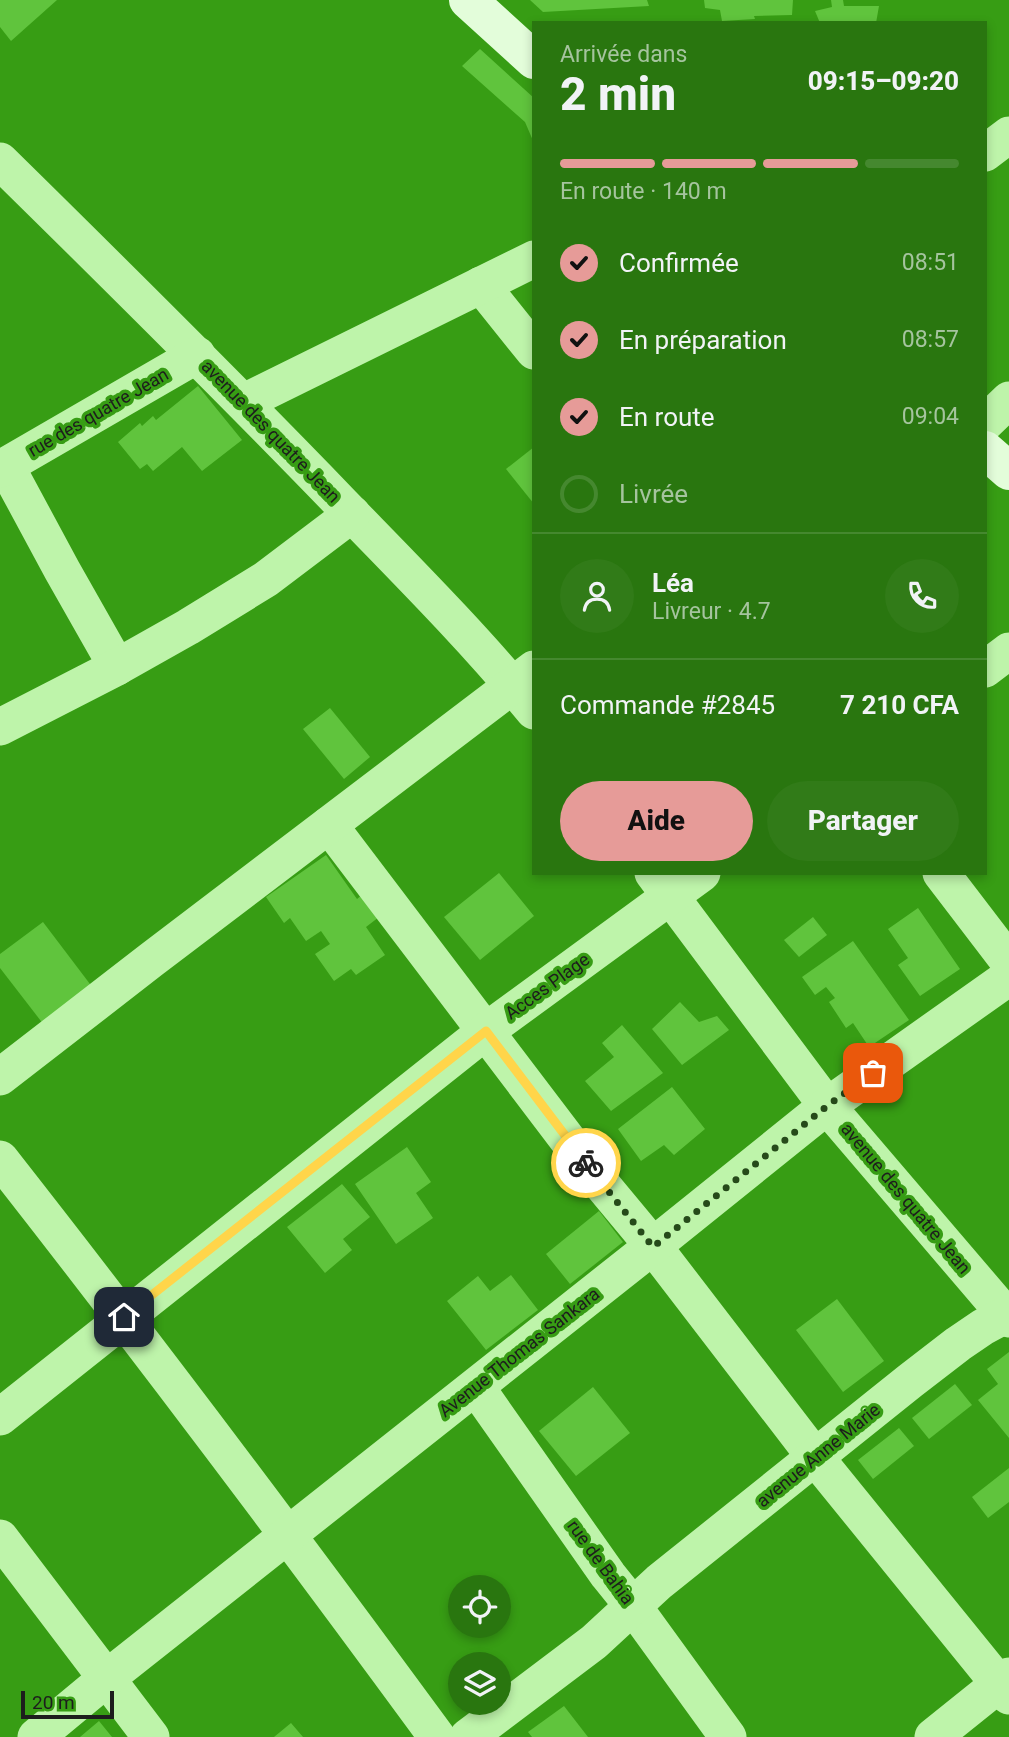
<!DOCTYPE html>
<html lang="fr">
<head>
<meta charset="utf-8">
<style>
  :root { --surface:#29760f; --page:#317b18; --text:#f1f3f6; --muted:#a5c49e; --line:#45882f; --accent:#e69b98 }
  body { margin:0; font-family:Roboto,sans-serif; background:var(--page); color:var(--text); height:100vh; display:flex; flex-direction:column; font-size:26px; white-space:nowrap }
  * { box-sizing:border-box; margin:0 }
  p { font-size:23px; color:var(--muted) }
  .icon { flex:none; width:38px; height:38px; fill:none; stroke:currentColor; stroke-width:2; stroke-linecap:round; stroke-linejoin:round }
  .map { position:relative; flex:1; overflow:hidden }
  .sheet { position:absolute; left:532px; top:21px; width:455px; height:854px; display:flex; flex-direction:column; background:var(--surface); border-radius:0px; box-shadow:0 4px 10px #0003 }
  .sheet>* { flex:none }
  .fabs { position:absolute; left:448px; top:1575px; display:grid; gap:14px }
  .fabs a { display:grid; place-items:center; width:63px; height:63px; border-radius:50%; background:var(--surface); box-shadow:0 4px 10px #0003; font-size:35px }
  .scale { position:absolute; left:21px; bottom:18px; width:93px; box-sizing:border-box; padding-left:7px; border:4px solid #1d1d1d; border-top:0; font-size:19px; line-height:24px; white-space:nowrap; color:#1d1d1d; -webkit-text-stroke:5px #379d14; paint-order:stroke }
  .pin { position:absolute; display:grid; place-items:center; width:60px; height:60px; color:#fff; margin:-30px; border-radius:14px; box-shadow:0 4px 10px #0006 }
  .courier { position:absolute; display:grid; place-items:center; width:70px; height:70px; margin:-35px; border:5px solid #ffd54a; border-radius:50%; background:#fff; color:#222; box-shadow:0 2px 9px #0007 }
  .overview em { font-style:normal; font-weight:800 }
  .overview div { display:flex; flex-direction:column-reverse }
  .overview { display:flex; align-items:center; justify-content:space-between; height:119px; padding:0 28px }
  h1 { font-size:46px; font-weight:800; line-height:52px }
  .bar { display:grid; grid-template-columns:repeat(4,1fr); gap:10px 7px; align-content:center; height:84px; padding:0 28px }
  .bar i { height:9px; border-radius:5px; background:var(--line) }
  .bar .current { background:var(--accent) }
  .bar p { grid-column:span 4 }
  .line { display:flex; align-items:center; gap:18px; padding:0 28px; border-top:2px solid var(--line) }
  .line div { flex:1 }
  .round { display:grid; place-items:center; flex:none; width:74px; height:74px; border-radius:37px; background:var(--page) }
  ol { padding:0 28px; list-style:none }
  li { display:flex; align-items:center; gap:21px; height:77px }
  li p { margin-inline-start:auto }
  li .icon { padding:7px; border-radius:50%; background:var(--accent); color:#111; stroke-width:4 }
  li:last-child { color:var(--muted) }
  li i { width:38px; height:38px; border:4px solid var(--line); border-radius:50% }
  .button { display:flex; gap:14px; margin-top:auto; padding:14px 28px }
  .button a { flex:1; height:80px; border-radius:42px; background:var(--accent); color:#111; font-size:28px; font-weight:800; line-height:80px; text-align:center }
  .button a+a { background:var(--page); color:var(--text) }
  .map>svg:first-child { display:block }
  .building { fill:#60c43d }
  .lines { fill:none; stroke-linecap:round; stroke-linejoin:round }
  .minor { stroke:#bef4aa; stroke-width:37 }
  .secondary { stroke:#e3fdda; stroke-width:38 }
  .done { stroke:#264a1a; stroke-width:7; stroke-dasharray:0 12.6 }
  .route { stroke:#ffd54a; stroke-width:9 }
  .labels { text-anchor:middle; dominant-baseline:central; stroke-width:7; stroke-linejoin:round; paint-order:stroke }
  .street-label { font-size:18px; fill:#1d1d1d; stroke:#379d14 }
</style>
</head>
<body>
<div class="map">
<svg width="1009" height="1737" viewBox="0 0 1009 1737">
  <rect width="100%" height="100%" fill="#379d14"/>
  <!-- building -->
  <g class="building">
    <path d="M 0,0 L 57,0 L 11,41 L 0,27 Z"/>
    <path d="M 530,0 L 647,0 L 649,6 L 543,12 Z"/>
    <path d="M 704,0 L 793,0 L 792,15 L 754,16 L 755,19 L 722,21 L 720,10 L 705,8 Z"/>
    <path d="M 831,0 L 843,0 L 844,6 L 879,6 L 876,23 L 855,23 L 856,21 L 842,23 L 820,23 L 815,11 L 832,7 Z"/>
    <path d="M 480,49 L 534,98 L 534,143 L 525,122 L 462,66 Z"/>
    <path d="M 198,386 L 242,440 L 202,471 L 182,447 L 153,471 L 147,464 L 140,469 L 118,442 L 140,423 L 142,426 L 153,416 L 156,420 Z"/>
    <path d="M 534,447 L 534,504 L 506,469 Z"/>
    <path d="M 330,708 L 370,757 L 344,779 L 303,729 Z"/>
    <path d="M 326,855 L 357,899 L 363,894 L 379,917 L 366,927 L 385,955 L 356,975 L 351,969 L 334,981 L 315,954 L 330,944 L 321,931 L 306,941 L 290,918 L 284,923 L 266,897 Z"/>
    <path d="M 499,873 L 534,916 L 480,960 L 444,917 Z"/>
    <path d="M 918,908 L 960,969 L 920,996 L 898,965 L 908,958 L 888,929 Z"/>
    <path d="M 813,917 L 827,935 L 799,957 L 784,940 Z"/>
    <path d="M 43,922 L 93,988 L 44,1025 L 0,968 L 0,954 Z"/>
    <path d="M 853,941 L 909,1020 L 869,1047 L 853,1023 L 846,1028 L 829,1002 L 835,998 L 826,987 L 815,995 L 802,977 Z"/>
    <path d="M 680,1002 L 699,1022 L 717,1016 L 729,1030 L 682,1065 L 652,1029 Z"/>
    <path d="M 622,1025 L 663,1073 L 611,1111 L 585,1081 L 614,1057 L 602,1043 Z"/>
    <path d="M 672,1087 L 705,1129 L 674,1155 L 664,1145 L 641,1161 L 618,1129 Z"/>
    <path d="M 407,1147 L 431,1182 L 416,1193 L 433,1218 L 396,1244 L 355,1184 Z"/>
    <path d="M 342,1184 L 370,1217 L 343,1239 L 352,1250 L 325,1273 L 287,1227 Z"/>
    <path d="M 599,1211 L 623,1242 L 570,1284 L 546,1254 Z"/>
    <path d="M 511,1275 L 538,1310 L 486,1350 L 447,1301 L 478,1276 L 490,1291 Z"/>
    <path d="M 837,1299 L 884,1361 L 843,1392 L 796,1330 Z"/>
    <path d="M 1009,1352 L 1009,1438 L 978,1400 L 998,1384 L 987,1369 Z"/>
    <path d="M 955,1384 L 972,1405 L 929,1439 L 912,1418 Z"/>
    <path d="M 593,1387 L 630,1433 L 576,1476 L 539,1431 Z"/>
    <path d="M 899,1428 L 914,1446 L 873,1479 L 858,1460 Z"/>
    <path d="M 1009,1468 L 1009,1502 L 988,1518 L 972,1497 Z"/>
    <path d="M 564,1706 L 588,1737 L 532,1737 L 528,1732 Z"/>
    <path d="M 99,1721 L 112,1737 L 80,1737 Z"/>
    <path d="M 291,1723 L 303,1737 L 274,1737 Z"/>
  </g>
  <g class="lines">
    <!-- minor -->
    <g class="minor">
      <path d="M 985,153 L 1009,135"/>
      <path d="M 0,161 C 115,274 230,388 342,504 C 407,571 474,638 534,711"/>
      <path d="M 481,285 L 534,351"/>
      <path d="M 244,402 L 534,259"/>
      <path d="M 985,423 L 1009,400"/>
      <path d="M 6,466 L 62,570 L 117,667"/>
      <path d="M 0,469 L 197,355"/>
      <path d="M 985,669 L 1009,651"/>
      <path d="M 0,727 L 117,667 L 188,627 L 266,579 L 352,514"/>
      <path d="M 329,825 L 599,1181 L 653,1246 L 815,1457 L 1009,1696"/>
      <path d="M 653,873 L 827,1106 L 1009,1319"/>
      <path d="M 941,873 L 1009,962"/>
      <path d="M 0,1077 L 151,960 L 534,669"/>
      <path d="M 0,1159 C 149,1349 294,1542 437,1737"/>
      <path d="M 476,1387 L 608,1575 L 633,1606 L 728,1737"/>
      <path d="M 0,1417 L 486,1031 L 702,873"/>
      <path d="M 0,1538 L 151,1737"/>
      <path d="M 36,1737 L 107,1678 L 653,1246 L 827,1106 L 1009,977"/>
      <path d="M 468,1737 L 594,1642 L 659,1582 L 910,1381 L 958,1344 L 983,1327 L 1009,1313"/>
      <path d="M 933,1737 L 1009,1676"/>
    </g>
    <!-- secondary -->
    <g class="secondary">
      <path d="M 468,0 L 534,60"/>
      <path d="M 985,450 L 1009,471"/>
    </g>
  </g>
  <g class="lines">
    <!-- done -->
    <path class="done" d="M 586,1163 L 653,1247 L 827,1106 L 873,1073"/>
    <!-- route -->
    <path class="route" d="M 124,1317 L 486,1031 L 586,1163"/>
  </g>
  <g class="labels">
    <!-- street labels -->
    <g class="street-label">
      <text transform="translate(98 412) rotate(-30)">rue des quatre Jean</text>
      <text transform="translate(271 431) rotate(46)">avenue des quatre Jean</text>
      <text transform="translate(547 986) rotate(-36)">Acces Plage</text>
      <text transform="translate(906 1198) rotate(50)">avenue des quatre Jean</text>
      <text transform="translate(519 1352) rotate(-38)">Avenue Thomas Sankara</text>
      <text transform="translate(818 1455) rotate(-39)">avenue Anne Marie</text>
      <text transform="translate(601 1562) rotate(54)">rue de Bahia</text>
    </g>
  </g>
</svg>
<div class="fabs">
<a><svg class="icon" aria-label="locate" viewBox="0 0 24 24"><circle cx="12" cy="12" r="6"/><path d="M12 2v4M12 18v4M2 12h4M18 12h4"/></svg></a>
<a><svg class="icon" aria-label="layers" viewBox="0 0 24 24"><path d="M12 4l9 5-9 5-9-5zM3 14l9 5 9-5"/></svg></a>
</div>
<div class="scale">20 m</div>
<div class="pin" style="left:873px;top:1073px;background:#ea580c"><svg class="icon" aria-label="bag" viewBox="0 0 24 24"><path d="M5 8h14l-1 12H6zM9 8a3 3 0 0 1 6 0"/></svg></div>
<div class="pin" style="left:124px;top:1317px;background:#1f2937"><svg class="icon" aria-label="home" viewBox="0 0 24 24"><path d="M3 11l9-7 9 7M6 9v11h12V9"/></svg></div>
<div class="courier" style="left:586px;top:1163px"><svg class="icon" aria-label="bike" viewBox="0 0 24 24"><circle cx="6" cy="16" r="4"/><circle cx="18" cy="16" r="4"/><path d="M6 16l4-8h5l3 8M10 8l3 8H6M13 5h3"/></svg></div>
<section class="sheet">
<div class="overview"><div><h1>2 min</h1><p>Arrivée dans</p></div><em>09:15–09:20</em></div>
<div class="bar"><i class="current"></i><i class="current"></i><i class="current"></i><i></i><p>En route · 140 m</p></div>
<ol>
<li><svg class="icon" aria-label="check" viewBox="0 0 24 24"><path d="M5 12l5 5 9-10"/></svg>Confirmée<p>08:51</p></li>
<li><svg class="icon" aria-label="check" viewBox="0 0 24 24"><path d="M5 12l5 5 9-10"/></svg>En préparation<p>08:57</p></li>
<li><svg class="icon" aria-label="check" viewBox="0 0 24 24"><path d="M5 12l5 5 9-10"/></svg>En route<p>09:04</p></li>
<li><i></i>Livrée</li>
</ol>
<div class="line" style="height:126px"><a class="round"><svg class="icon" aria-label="person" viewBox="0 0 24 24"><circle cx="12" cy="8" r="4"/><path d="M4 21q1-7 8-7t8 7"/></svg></a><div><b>Léa</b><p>Livreur · 4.7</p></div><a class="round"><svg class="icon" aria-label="phone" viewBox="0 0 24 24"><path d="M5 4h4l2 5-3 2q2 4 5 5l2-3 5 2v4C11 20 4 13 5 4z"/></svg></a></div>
<div class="line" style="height:91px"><div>Commande #2845</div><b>7 210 CFA</b></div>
<div class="button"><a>Aide</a><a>Partager</a></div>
</section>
</div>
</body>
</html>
